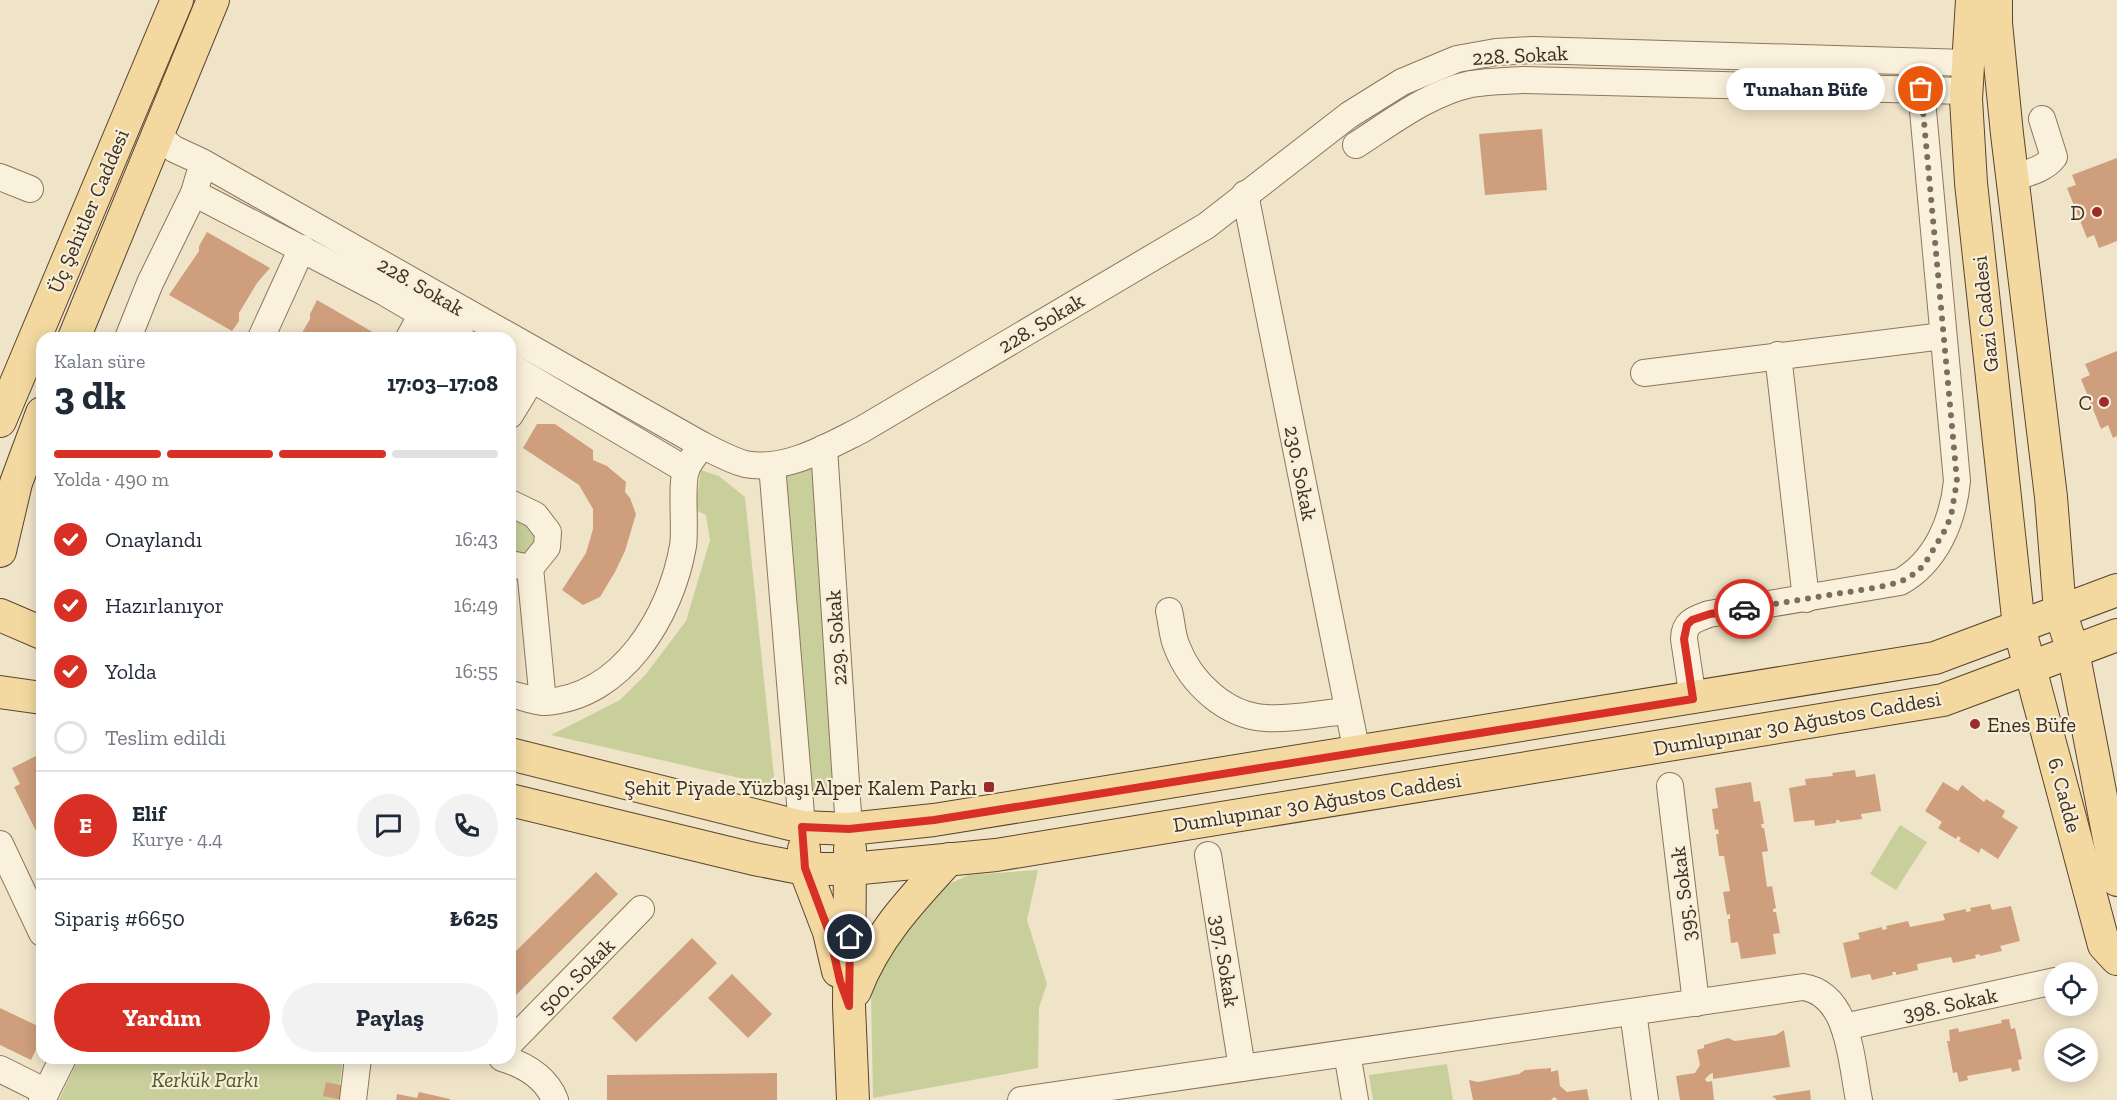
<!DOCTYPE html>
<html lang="tr">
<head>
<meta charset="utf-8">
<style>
  :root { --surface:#fff; --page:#f2f2f3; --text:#1f2937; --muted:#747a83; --line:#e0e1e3; --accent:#d93025 }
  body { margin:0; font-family:"Zilla Slab",serif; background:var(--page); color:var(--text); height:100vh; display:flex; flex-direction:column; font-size:22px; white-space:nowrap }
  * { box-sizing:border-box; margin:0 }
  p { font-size:20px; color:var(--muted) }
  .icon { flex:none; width:33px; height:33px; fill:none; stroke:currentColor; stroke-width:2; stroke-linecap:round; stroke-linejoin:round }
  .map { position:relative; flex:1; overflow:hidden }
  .drawer { position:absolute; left:36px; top:332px; width:480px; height:732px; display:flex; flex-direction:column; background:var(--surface); border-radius:18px; box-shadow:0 3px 15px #0003 }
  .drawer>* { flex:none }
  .tools { position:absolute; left:2044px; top:962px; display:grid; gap:12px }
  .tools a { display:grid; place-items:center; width:54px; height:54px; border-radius:50%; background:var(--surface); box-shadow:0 3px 15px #0003; font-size:30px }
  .pin { position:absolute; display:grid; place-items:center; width:51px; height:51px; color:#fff; margin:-26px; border:3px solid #fff; border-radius:50%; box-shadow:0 2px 6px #0007 }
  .courier { position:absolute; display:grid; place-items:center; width:60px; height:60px; margin:-30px; border:4px solid #d93025; border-radius:50%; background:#fff; color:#222; box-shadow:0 2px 8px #0007 }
  .bubble { position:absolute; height:42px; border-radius:21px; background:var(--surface); box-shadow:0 3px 15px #0003; font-size:20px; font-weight:700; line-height:42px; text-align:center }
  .headline em { font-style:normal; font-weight:700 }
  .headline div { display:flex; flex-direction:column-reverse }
  .headline { display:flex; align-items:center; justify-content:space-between; height:102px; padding:0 18px }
  h1 { font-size:39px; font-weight:700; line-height:45px }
  .bar { display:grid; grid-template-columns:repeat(4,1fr); gap:9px 6px; align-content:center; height:72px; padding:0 18px }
  .bar i { height:8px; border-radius:4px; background:var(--line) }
  .bar .current { background:var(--accent) }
  .bar p { grid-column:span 4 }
  .line { display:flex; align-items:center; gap:15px; padding:0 18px; border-top:2px solid var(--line) }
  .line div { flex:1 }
  .round { display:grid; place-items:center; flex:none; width:63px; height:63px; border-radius:32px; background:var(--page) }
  ol { padding:0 18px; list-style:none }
  li { display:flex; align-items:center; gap:18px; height:66px }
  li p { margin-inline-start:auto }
  li .icon { padding:6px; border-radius:50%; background:var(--accent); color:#fff; stroke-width:4 }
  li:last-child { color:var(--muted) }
  li i { width:33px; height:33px; border:3px solid var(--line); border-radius:50% }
  .cta { display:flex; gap:12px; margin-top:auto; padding:12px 18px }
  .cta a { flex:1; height:69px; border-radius:36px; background:var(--accent); color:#fff; font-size:24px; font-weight:700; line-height:69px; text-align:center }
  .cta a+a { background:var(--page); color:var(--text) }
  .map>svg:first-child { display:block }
  .green { fill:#c9cf9b }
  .building { fill:#cf9f7d }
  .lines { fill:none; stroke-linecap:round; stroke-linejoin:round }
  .minor-casing { stroke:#8d765c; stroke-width:28 }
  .major-casing { stroke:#5b4430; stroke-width:34 }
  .minor { stroke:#faf1dc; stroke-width:26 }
  .major { stroke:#f3d9a0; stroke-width:32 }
  .done { stroke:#7c6e5b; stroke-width:6; stroke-dasharray:0 10.8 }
  .route { stroke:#d93025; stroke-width:8 }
  .poi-dot { fill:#9e2a2b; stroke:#f7eed8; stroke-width:2 }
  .labels { text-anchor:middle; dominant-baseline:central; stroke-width:4.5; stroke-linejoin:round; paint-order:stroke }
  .street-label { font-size:21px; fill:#3d2e20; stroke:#f7eed8 }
  .poi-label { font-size:21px; fill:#3d2e20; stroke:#f7eed8; text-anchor:end }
  .park-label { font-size:21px; font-style:italic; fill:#4d5a26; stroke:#f7eed8 }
</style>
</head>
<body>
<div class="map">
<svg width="2117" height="1100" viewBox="0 0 2117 1100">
  <rect width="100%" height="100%" fill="#f0e4c8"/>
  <!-- green -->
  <g class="green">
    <path d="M 816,463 L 835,795 L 810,792 L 776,466 Z"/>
    <path d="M 701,470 L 719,476 L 745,497 L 775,786 L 551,735 L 620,700 L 646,674 L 686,621 L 710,540 L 706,515 L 695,510 Z"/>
    <path d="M 510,510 L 543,535 L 522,558 L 510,555 Z"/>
    <path d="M 1900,825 L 1927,842 L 1896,890 L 1870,874 Z"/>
    <path d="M 1038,870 L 1027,920 L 1047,984 L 1039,1007 L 1038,1068 L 873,1098 L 871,992 L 885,957 L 942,887 L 969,875 Z"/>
    <path d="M 79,1058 L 343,1058 L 338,1100 L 59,1100 Z"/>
    <path d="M 1447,1064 L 1453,1100 L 1373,1100 L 1369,1075 Z"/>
  </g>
  <!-- building -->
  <g class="building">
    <path d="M 1542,129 L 1547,190 L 1485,195 L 1479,134 Z"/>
    <path d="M 2117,158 L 2117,241 L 2099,248 L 2094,235 L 2087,238 L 2067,188 L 2076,185 L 2072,175 Z"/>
    <path d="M 207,232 L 270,268 L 257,283 L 239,313 L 239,321 L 232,331 L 169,295 L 199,251 L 199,246 Z"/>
    <path d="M 317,300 L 383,338 L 299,338 L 310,319 L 310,314 Z"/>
    <path d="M 2117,351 L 2117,436 L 2113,438 L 2108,425 L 2101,429 L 2081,379 L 2090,375 L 2085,364 Z"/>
    <path d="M 537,424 L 555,424 L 593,450 L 593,460 L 607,466 L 626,482 L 625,492 L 630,498 L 636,514 L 625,551 L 615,572 L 600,597 L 583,605 L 562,590 L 586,553 L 593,529 L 593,509 L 579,485 L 523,448 Z"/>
    <path d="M 42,753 L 42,828 L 36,831 L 14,787 L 20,784 L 12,768 Z"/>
    <path d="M 1855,770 L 1856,777 L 1875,774 L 1881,811 L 1861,814 L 1862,819 L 1840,822 L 1839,820 L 1836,820 L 1836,823 L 1815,826 L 1814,820 L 1794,822 L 1789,788 L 1806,785 L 1805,779 L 1833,776 L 1832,773 Z"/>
    <path d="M 1751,782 L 1754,802 L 1760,801 L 1764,824 L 1761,824 L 1762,828 L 1764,828 L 1768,851 L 1762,852 L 1767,887 L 1772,886 L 1776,908 L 1773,909 L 1773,912 L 1776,912 L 1780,933 L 1773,934 L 1776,954 L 1741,959 L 1738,942 L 1731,943 L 1728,919 L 1730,919 L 1730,914 L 1727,915 L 1723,892 L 1730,891 L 1724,856 L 1719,856 L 1716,834 L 1719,834 L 1718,829 L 1715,830 L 1712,809 L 1718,808 L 1715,788 Z"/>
    <path d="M 1943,782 L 1958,791 L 1962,785 L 1984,802 L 1986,799 L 2005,811 L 2002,817 L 2018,827 L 1998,859 L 1981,848 L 1979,853 L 1959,841 L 1961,838 L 1958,836 L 1956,839 L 1938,828 L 1942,822 L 1925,811 Z"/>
    <path d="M 596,872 L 618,894 L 510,1001 L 510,957 Z"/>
    <path d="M 1990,904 L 1992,910 L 2011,906 L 2020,941 L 2000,946 L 2002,951 L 1980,956 L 1979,954 L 1975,955 L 1976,958 L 1953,963 L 1951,957 L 1917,964 L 1918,970 L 1896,975 L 1896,972 L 1892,972 L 1893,975 L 1872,980 L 1870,974 L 1851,978 L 1843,943 L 1860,939 L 1858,933 L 1882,927 L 1882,930 L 1887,929 L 1886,926 L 1908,921 L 1910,927 L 1945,920 L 1943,914 L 1966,909 L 1966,912 L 1971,911 L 1970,908 Z"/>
    <path d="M 692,938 L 717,963 L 636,1042 L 612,1018 Z"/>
    <path d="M 732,974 L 772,1014 L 748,1038 L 708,998 Z"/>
    <path d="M 0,1008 L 42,1028 L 42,1037 L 31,1060 L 0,1045 Z"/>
    <path d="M 2009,1019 L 2011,1029 L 2015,1028 L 2022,1059 L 2018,1060 L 2020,1070 L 2012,1072 L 2011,1068 L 1967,1076 L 1968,1080 L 1959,1082 L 1957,1072 L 1953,1073 L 1947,1041 L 1950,1041 L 1949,1030 L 1958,1028 L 1959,1032 L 2002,1023 L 2001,1020 Z"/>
    <path d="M 1784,1030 L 1790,1067 L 1713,1079 L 1713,1073 L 1710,1074 L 1705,1079 L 1707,1082 L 1712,1081 L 1714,1100 L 1680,1100 L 1676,1076 L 1695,1073 L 1700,1065 L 1697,1050 L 1704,1048 L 1704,1045 L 1728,1038 L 1735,1041 L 1776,1035 Z"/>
    <path d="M 1551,1068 L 1551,1072 L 1558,1070 L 1560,1086 L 1567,1092 L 1587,1089 L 1589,1100 L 1558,1100 L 1554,1097 L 1551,1100 L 1473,1100 L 1469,1080 L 1478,1082 L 1519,1074 L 1525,1070 Z"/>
    <path d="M 777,1073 L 777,1100 L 607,1100 L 607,1075 Z"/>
    <path d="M 326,1082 L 345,1086 L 342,1100 L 323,1096 Z"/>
    <path d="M 1810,1090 L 1811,1100 L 1777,1100 L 1772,1096 Z"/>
    <path d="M 419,1092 L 450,1099 L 450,1100 L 396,1100 L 397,1094 L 417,1098 Z"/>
  </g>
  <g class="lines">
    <defs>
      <g id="minor">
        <path d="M 158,136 L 174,149 L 202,162 L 702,445 C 716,452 730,460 745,464 C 785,472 827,447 861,430 L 1206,226 L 1349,115 L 1402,82 L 1457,59 L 1496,52 L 1533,50 L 1967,63"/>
        <path d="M 1356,145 C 1392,122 1429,93 1471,84 C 1488,81 1506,81 1522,80 L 1966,91"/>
        <path d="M 0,177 L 30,189"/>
        <path d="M 2012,178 C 2027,173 2044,170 2054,157 L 2042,119"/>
        <path d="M 194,193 L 384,292 L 462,338"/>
        <path d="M 1245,194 L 1357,753"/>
        <path d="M 128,338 L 150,283 L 194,193 L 199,176"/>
        <path d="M 261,338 L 302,248"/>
        <path d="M 409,338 L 422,314"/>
        <path d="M 1778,355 L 1806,599"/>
        <path d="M 510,366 L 686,470"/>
        <path d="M 1644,373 L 1943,336"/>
        <path d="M 510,415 L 532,379"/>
        <path d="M 824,448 L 849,829"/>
        <path d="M 772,465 L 802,827"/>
        <path d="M 510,503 L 535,515 L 548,532 L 547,547 L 530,568"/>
        <path d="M 510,564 L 530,568 L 543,702"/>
        <path d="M 1169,611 C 1172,623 1172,636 1177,647 C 1191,683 1226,716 1266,718 C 1292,720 1321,713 1348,711"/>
        <path d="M 510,694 C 521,696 534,702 545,702 C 623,697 671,615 683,546 C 686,527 680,482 687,468 C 690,460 697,453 702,445"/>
        <path d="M 1693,699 L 1684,639 C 1684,622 1695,619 1709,614 L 1900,582 C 1936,562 1953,521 1957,481 L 1921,89"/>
        <path d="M 1670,786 L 1696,1003"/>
        <path d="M 0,844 L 42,933"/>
        <path d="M 1208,855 L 1242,1068"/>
        <path d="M 1633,1012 L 1645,1100"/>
        <path d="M 1844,1027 L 2055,981"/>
        <path d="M 510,1043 L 641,909"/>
        <path d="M 1347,1053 L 1355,1100"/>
        <path d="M 502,1058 C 525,1065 546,1077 555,1100"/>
        <path d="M 0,1069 L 46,1092"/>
        <path d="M 42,1100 L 63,1058"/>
        <path d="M 353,1100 L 358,1058"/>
        <path d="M 1021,1100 L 1803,987 C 1850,994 1851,1062 1859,1100"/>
      </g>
      <g id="major">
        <path d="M 1972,0 L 1966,99 L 1971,183 L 2019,627 L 2104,945 L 2117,959"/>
        <path d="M 1996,0 L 1996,23 L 2007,134 L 2051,497 L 2060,611 L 2073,651 L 2117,880"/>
        <path d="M 74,338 L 213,0"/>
        <path d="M 0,421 L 177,0"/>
        <path d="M 0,551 L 16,483 L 42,413"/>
        <path d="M 0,615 L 42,633"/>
        <path d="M 0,692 L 42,698"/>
        <path d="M 510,754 L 802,827 L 849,829 L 934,820 L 1935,658 L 2117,590"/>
        <path d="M 510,800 L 754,859 L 805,869 L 851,869 L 996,855 L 1943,700 L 2117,635"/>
        <path d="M 804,849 L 805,869 L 829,932 L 838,971"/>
        <path d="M 850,849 L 849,1006 L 853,1100"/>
        <path d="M 855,991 C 875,938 911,900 949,859"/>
      </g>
    </defs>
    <!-- minor casing -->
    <use href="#minor" class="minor-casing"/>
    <!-- major casing -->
    <use href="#major" class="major-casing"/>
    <!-- minor -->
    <use href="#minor" class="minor"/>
    <!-- major -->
    <use href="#major" class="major"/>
  </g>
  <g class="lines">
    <!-- done -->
    <path class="done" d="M 1744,609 L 1879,587 L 1900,582 L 1914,574 L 1924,565 L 1945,530 L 1951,516 L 1957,481 L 1921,89"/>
    <!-- route -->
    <path class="route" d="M 850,937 L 849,1006 L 840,981 L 829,932 L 805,868 L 802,827 L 849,829 L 934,820 L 1693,699 L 1684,639 L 1687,625 L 1692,620 L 1710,614 L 1744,609"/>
  </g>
  <!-- markers -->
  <g class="poi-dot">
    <circle cx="2097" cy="212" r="6"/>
    <circle cx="2104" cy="402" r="6"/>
    <circle cx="1975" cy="724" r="6"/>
    <rect x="983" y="781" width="12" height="12" rx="3"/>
  </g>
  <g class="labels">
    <!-- street labels -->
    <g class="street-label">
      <text transform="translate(1520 55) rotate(-3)">228. Sokak</text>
      <text transform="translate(88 211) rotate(-67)">Üç Şehitler Caddesi</text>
      <text transform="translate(421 286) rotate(30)">228. Sokak</text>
      <text transform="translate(1985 314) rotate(-96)">Gazi Caddesi</text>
      <text transform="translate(1041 323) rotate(-31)">228. Sokak</text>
      <text transform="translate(1301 473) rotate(79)">230. Sokak</text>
      <text transform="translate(836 638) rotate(-94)">229. Sokak</text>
      <text transform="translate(1797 723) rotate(-10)">Dumlupınar 30 Ağustos Caddesi</text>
      <text transform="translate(2065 795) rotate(75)">6. Cadde</text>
      <text transform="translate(1317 802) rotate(-9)">Dumlupınar 30 Ağustos Caddesi</text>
      <text transform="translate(1683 894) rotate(-97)">395. Sokak</text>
      <text transform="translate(1225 961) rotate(81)">397. Sokak</text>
      <text transform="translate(576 976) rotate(-45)">500. Sokak</text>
      <text transform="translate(1950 1004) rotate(-12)">398. Sokak</text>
    </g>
    <!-- poi labels -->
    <g class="poi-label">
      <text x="2085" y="212">D</text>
      <text x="2092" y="402">C</text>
      <text x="1987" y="724" text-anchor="start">Enes Büfe</text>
      <text x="977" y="787">Şehit Piyade Yüzbaşı Alper Kalem Parkı</text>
    </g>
    <!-- park labels -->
    <g class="park-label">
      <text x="205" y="1079">Kerkük Parkı</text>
    </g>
  </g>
</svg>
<div class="tools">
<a><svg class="icon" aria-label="locate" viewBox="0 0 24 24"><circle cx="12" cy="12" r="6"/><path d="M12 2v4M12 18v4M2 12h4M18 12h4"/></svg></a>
<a><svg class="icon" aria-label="layers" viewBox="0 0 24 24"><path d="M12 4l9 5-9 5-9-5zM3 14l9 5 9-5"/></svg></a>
</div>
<div class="pin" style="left:1921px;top:89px;background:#ea580c"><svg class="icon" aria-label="bag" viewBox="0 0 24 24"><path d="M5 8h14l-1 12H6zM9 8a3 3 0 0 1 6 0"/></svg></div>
<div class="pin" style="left:850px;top:937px;background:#1f2937"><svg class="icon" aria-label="home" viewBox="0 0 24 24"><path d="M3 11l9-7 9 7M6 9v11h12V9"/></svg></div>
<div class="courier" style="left:1744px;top:609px"><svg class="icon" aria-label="car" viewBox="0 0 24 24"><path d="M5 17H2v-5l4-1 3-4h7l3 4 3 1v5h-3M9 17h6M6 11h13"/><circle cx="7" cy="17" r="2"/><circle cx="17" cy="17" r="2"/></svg></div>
<div class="bubble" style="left:1726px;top:68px;width:159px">Tunahan Büfe</div>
<section class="drawer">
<div class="headline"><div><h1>3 dk</h1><p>Kalan süre</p></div><em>17:03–17:08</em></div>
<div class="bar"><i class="current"></i><i class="current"></i><i class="current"></i><i></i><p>Yolda · 490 m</p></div>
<ol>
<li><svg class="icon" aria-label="check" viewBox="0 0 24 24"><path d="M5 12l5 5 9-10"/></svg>Onaylandı<p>16:43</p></li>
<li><svg class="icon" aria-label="check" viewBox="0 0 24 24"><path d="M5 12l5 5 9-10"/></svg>Hazırlanıyor<p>16:49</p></li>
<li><svg class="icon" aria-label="check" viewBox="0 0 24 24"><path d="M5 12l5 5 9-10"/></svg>Yolda<p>16:55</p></li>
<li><i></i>Teslim edildi</li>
</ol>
<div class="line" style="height:108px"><b class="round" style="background:var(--accent);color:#fff">E</b><div><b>Elif</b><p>Kurye · 4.4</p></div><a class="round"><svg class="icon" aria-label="chat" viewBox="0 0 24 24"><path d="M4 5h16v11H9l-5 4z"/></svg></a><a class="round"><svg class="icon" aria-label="phone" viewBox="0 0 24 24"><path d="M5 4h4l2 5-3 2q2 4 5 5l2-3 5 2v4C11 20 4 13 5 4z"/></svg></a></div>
<div class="line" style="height:78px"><div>Sipariş #6650</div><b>₺625</b></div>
<div class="cta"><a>Yardım</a><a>Paylaş</a></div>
</section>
</div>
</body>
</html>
